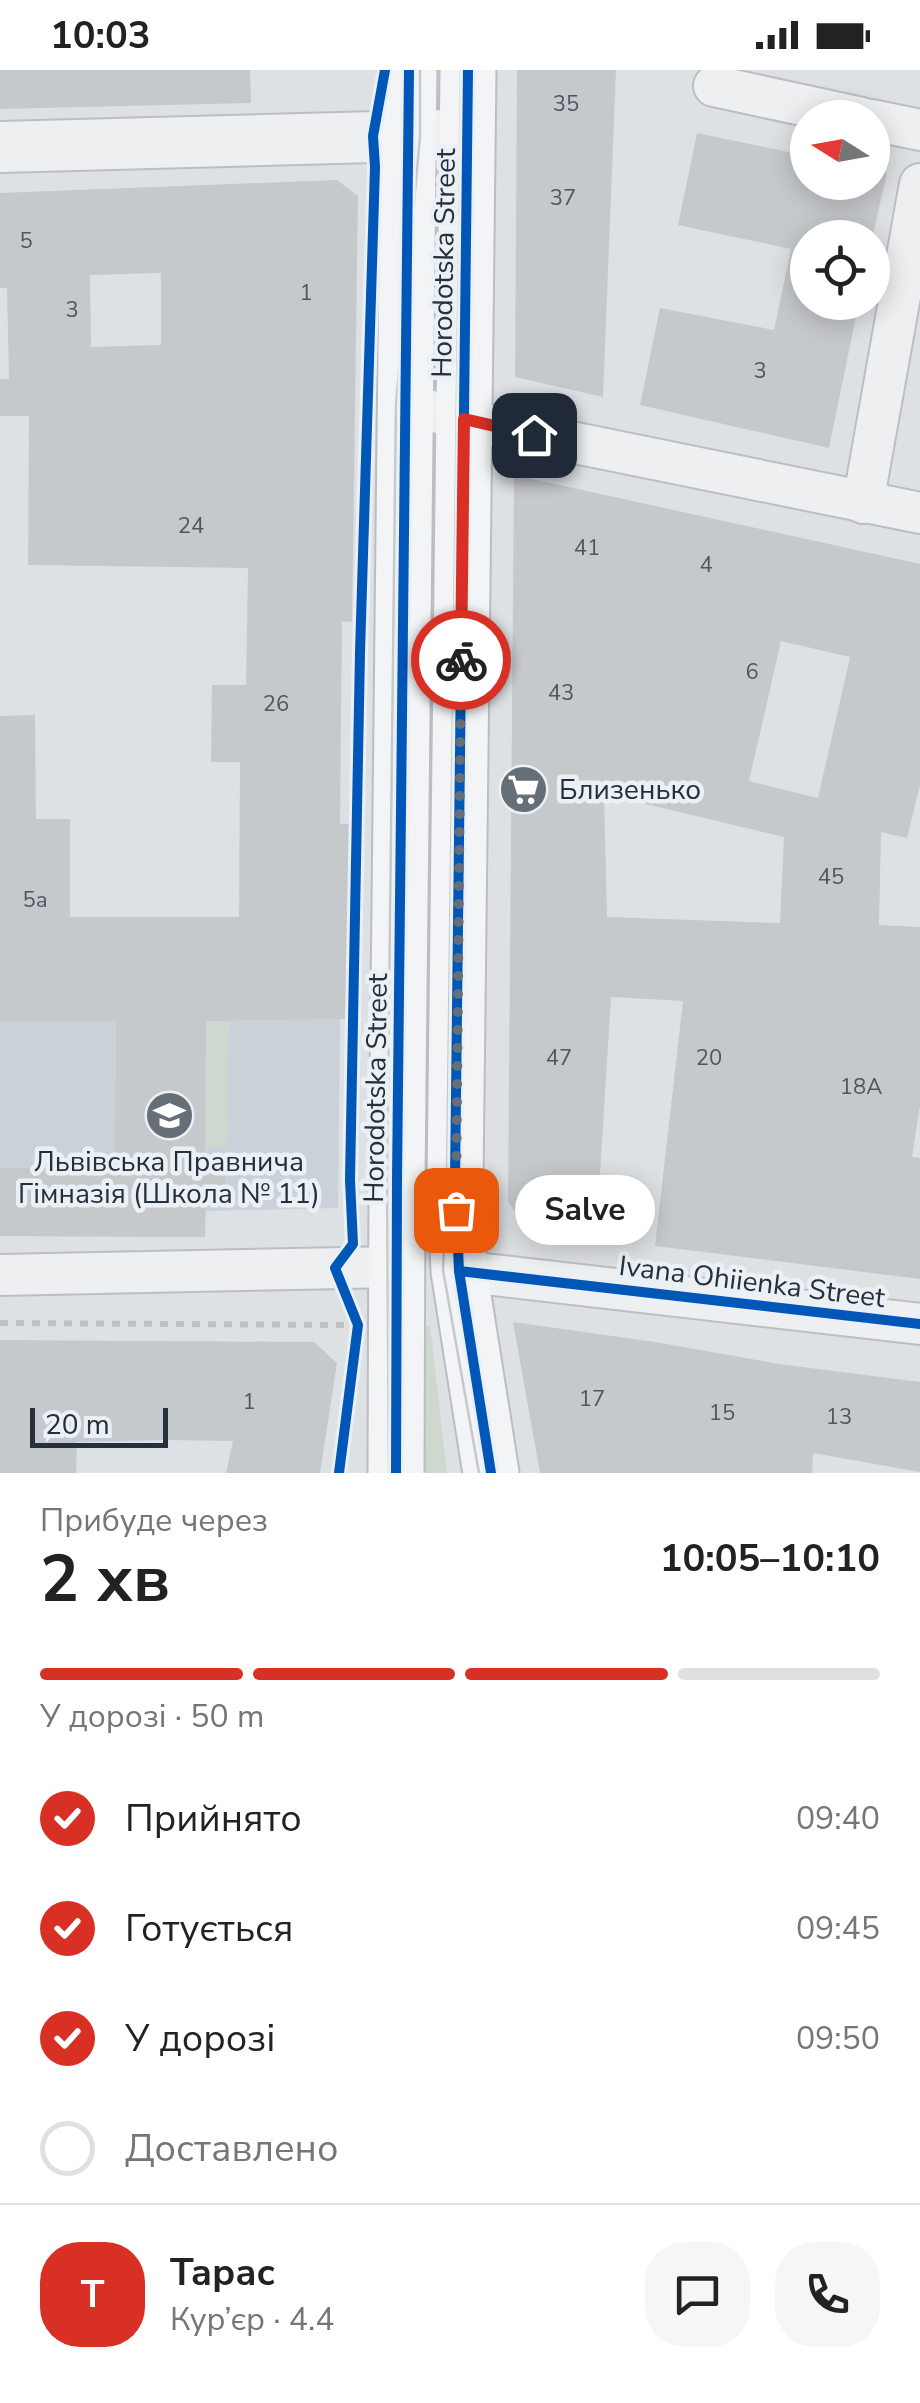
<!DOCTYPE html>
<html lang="uk">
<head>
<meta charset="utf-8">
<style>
  :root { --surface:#fff; --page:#f6f6f6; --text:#222; --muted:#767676; --line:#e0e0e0; --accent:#d93025 }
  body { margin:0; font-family:"Nunito Sans",sans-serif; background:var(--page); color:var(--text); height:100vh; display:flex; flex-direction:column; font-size:38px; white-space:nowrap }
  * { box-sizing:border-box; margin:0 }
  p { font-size:32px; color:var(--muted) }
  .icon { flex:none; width:55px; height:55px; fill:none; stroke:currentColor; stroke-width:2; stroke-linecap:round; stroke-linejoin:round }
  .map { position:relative; height:1403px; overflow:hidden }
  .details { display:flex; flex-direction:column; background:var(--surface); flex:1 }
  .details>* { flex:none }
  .needle { width:65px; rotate:281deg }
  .buttons { position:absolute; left:790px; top:30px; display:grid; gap:20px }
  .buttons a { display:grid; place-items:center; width:100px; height:100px; border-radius:50%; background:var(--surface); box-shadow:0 5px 25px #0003; font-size:50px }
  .scale { position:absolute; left:30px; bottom:25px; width:138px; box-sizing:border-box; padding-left:10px; border:5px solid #25303d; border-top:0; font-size:28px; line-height:35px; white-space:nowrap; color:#25303d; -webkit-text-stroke:8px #ebf0f5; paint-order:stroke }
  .pin { position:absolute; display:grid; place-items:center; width:85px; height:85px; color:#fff; margin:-42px; border-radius:20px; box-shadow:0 5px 15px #0006 }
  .courier { position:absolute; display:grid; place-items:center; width:100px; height:100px; margin:-50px; border:8px solid #d93025; border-radius:50%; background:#fff; color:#222; box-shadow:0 2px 12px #0007 }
  .bubble { position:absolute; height:70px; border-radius:35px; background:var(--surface); box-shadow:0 5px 25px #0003; font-size:32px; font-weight:700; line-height:70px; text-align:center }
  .headline em { font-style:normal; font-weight:700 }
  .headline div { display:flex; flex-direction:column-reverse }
  .headline { display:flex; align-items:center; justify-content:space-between; height:170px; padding:0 40px }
  h1 { font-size:65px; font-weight:700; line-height:75px }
  .bar { display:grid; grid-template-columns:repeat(4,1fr); gap:15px 10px; align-content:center; height:120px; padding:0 40px }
  .bar i { height:12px; border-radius:8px; background:var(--line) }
  .bar .on { background:var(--accent) }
  .bar p { grid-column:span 4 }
  .line { display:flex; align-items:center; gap:25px; padding:0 40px; border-top:2px solid var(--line) }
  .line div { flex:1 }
  .round { display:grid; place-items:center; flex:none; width:105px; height:105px; border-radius:40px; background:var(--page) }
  ol { padding:0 40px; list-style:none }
  li { display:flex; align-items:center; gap:30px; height:110px }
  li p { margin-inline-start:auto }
  li .icon { padding:10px; border-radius:50%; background:var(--accent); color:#fff; stroke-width:4 }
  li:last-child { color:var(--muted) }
  li i { width:55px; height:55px; border:5px solid var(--line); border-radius:50% }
  .status { display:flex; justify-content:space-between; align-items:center; height:70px; padding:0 50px; background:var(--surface); direction:ltr }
  .status svg { height:28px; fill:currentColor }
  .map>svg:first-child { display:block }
  .built { fill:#cbd1d8 }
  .grass { fill:#cfd8ce }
  .building { fill:#c6c9cc; fill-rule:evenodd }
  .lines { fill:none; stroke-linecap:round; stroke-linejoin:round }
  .minor-casing { stroke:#bcbfc2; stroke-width:44 }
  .tertiary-casing { stroke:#bcbfc2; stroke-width:54 }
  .primary-casing { stroke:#babec2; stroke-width:59 }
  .path { stroke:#bdc0c4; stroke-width:6; stroke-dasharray:8 8; stroke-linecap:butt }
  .minor { stroke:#edeff1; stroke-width:40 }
  .tertiary { stroke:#edeff1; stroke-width:50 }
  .primary { stroke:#f2f4f5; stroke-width:55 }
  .tram { stroke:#c6c9cc; stroke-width:2.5 }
  .cycleway-casing { stroke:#ebf0f5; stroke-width:16 }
  .cycleway { stroke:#0057b8; stroke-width:10 }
  .done { stroke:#666e77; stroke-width:10; stroke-dasharray:0 18 }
  .route { stroke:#d93025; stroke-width:12 }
  .labels { text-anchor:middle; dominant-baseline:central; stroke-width:9; stroke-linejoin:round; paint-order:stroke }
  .number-label { font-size:22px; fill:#4e5762 }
  .street-label { font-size:28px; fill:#25303d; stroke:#ebf0f5 }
  .poi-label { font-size:28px; fill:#25303d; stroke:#ebf0f5; text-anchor:start }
</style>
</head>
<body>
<div class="status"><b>10:03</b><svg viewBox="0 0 49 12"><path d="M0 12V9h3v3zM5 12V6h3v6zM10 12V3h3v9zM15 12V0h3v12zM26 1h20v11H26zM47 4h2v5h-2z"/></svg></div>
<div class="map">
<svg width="920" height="1403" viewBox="0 0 920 1403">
  <rect width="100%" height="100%" fill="#dee1e4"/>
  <!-- built -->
  <path class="built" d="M 340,949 L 338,1138 L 206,1141 L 205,1167 L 0,1166 L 0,951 Z"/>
  <!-- grass -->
  <g class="grass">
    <path d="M 206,951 L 229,951 L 227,1077 L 205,1077 Z"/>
    <path d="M 415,1256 L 430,1256 L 447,1403 L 424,1403 Z"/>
  </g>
  <!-- building -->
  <g class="building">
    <path d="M 0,0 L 250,0 L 251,33 L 0,39 Z"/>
    <path d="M 517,0 L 616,0 L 603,327 L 515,307 Z"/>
    <path d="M 697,63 L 808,86 L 808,112 L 872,112 L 872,100 L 887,103 L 872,169 L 808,168 L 808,232 L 859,232 L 829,378 L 640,335 L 660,238 L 774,260 L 791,179 L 678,155 Z"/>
    <path d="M 337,110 L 358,126 L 352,552 L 342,551 L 340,754 L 350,754 L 346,949 L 206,951 L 205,1084 L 226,1084 L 225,1122 L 205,1122 L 205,1167 L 0,1166 L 0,1098 L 115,1098 L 116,951 L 0,951 L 0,646 L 35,645 L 36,749 L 70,749 L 70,847 L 239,847 L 240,692 L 211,692 L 212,615 L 246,615 L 248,498 L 28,495 L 29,346 L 0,346 L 0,309 L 9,309 L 7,218 L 0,218 L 0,123 ZM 161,203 L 161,275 L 91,277 L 90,205 Z"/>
    <path d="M 514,405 L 920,494 L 920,715 L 907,768 L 881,762 L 879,855 L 920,857 L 920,1035 L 912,1087 L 920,1088 L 920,1209 L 655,1176 L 683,931 L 611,927 L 596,1168 L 527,1159 L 508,1132 ZM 781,571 L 850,587 L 818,728 L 749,711 ZM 604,724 L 784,767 L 780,853 L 607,847 Z"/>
    <path d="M 513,1252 L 655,1272 L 779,1294 L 920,1312 L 920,1402 L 813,1383 L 812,1403 L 540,1403 Z"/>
    <path d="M 0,1270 L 314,1272 L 337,1293 L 320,1403 L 226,1403 L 233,1371 L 166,1370 L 77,1372 L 76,1403 L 0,1403 Z"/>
  </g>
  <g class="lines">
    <defs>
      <g id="minor">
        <path d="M 714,16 L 862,48"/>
        <path d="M 872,50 L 920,60"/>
        <path d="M 406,335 L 497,357 L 920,443"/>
        <path d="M 863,433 L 920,114"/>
        <path d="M 459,1201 L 920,1254"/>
        <path d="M 0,1205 L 396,1197"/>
      </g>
      <path id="tertiary" d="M 0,77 L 450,65"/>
      <g id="primary">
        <path d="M 468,0 L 455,1111 L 459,1201 L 491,1403"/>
        <path d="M 396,1403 L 397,1109 L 409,0"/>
      </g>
    </defs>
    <!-- minor casing -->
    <use href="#minor" class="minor-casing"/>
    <!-- tertiary casing -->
    <use href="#tertiary" class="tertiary-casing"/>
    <!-- primary casing -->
    <use href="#primary" class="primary-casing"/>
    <!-- path -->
    <g class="path">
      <path d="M 0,1253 L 349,1255"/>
      <path d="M 339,1403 L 342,1384"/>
    </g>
    <!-- minor -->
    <use href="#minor" class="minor"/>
    <!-- tertiary -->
    <use href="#tertiary" class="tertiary"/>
    <!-- primary -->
    <use href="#primary" class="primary"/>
    <!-- tram -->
    <g class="tram">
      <path d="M 461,0 L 447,1110 L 443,1200 L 479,1403"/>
      <path d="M 389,1403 L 387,1109 L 396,334 L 420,66 L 420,0"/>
    </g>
    <defs>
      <g id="cycleway">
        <path d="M 468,0 L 455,1111 L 459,1201 L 491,1403"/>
        <path d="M 459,1201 L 920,1254"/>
        <path d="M 339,1403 L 358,1255 L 335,1198 L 353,1174 L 350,1110 L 360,582 L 375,97 L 373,66 L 385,0"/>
        <path d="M 396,1403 L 397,1109 L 409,0"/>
      </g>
    </defs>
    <!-- cycleway casing -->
    <use href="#cycleway" class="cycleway-casing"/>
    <!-- cycleway -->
    <use href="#cycleway" class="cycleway"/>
  </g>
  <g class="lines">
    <!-- done -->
    <path class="done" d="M 456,1140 L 461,590"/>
    <!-- route -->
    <path class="route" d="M 461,590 L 464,349 L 534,365"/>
  </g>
  <!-- icons -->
  <defs>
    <symbol id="supermarket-disc" viewBox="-11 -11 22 22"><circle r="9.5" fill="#666e77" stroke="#ebf0f5"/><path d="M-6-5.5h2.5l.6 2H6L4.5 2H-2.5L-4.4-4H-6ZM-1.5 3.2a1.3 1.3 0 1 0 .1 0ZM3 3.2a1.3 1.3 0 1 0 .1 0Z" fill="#fff"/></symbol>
    <symbol id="school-disc" viewBox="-11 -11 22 22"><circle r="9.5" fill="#666e77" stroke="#ebf0f5"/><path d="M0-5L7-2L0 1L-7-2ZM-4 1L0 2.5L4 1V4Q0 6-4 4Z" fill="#fff"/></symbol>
  </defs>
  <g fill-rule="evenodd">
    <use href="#supermarket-disc" x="496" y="692" width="55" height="55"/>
    <use href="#school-disc" x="142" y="1018" width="55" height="55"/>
  </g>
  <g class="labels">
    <!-- number labels -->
    <g class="number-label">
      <text x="566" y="34">35</text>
      <text x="563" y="128">37</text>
      <text x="26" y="171">5</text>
      <text x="306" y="223">1</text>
      <text x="72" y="240">3</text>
      <text x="760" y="301">3</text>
      <text x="191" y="456">24</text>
      <text x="587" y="478">41</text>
      <text x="706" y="495">4</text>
      <text x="752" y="602">6</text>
      <text x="561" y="623">43</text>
      <text x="276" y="634">26</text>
      <text x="831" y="807">45</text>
      <text x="35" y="830">5а</text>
      <text x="559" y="988">47</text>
      <text x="709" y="988">20</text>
      <text x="861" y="1017">18А</text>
      <text x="592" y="1329">17</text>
      <text x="249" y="1332">1</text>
      <text x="722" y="1343">15</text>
      <text x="839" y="1347">13</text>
    </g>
    <!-- street labels -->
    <g class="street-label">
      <text transform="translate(444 193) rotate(-89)">Horodotska Street</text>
      <text transform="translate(376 1018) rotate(-89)">Horodotska Street</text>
      <text transform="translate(752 1212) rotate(7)">Ivana Ohiienka Street</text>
    </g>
    <!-- poi labels -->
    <g class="poi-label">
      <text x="559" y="720">Близенько</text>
      <text x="169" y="1092" text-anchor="middle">Львівська Правнича<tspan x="169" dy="32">Гімназія (Школа № 11)</tspan></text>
    </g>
  </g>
</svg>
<div class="buttons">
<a><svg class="needle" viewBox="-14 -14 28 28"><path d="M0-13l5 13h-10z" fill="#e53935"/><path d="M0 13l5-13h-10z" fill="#767676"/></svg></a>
<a><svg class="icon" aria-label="locate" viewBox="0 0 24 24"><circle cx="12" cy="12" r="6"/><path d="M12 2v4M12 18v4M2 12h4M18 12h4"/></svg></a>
</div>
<div class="scale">20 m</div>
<div class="pin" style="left:456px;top:1140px;background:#ea580c"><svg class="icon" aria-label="bag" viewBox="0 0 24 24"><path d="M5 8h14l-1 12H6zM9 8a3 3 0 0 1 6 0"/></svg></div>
<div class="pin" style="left:534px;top:365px;background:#1f2937"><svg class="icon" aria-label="home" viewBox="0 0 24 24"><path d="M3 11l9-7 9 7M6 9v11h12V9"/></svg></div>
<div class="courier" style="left:461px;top:590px"><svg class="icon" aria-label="bike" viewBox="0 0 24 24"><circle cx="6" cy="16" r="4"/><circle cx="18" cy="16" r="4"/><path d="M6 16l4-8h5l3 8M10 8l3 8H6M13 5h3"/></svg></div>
<div class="bubble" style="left:515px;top:1105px;width:140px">Salve</div>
</div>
<section class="details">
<div class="headline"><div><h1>2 хв</h1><p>Прибуде через</p></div><em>10:05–10:10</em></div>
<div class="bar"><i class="on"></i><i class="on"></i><i class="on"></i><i></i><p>У дорозі · 50 m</p></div>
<ol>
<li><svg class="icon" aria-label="check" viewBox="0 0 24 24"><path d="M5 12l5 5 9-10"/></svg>Прийнято<p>09:40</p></li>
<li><svg class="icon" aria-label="check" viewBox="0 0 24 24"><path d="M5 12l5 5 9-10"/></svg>Готується<p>09:45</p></li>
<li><svg class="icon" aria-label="check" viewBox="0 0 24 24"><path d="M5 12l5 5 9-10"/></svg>У дорозі<p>09:50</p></li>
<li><i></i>Доставлено</li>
</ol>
<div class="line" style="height:180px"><b class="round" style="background:var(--accent);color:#fff">Т</b><div><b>Тарас</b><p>Кур’єр · 4.4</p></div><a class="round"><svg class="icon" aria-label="chat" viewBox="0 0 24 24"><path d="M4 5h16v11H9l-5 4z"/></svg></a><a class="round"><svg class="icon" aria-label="phone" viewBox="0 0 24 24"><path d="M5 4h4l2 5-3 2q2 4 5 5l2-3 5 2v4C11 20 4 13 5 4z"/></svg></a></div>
</section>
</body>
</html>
